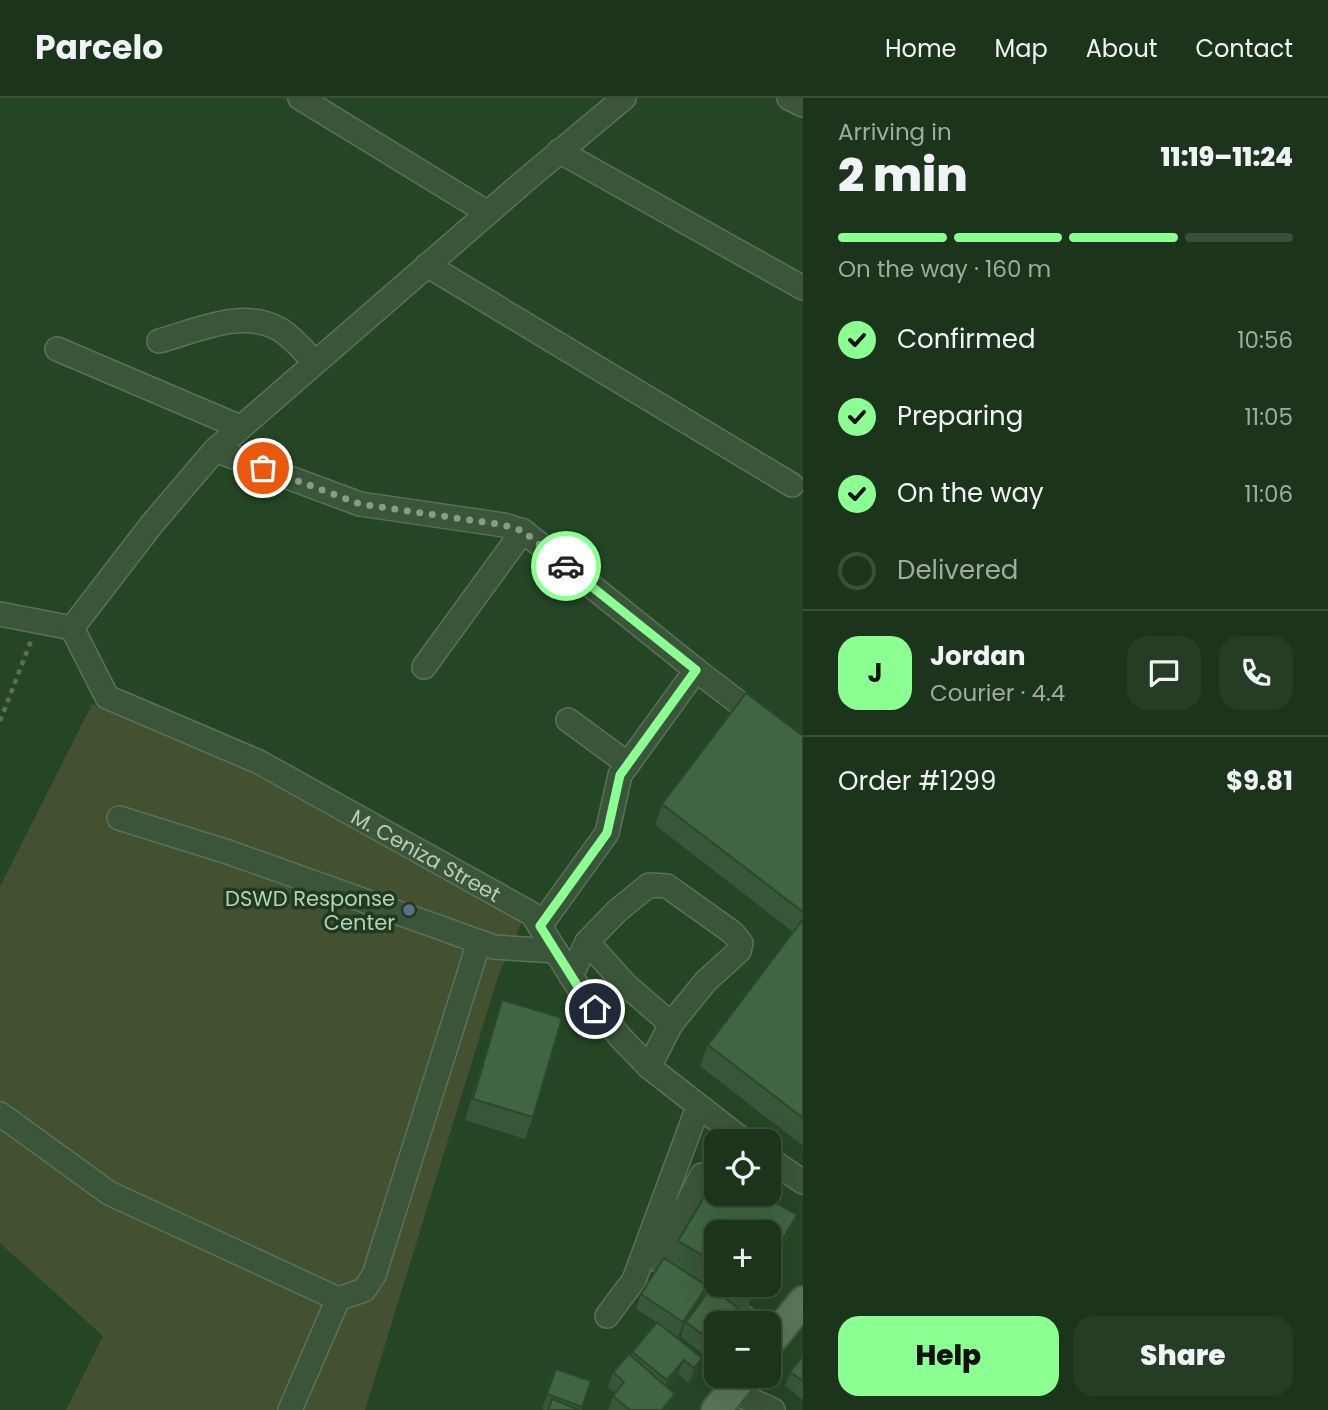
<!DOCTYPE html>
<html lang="en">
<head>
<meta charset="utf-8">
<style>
  :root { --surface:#1c341c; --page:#253c25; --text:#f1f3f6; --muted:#a0aaa3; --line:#3a4f3b; --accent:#8cff93 }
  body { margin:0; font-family:Poppins,sans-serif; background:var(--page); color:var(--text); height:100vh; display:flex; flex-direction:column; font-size:26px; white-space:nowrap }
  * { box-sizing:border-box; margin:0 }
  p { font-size:23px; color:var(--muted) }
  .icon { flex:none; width:38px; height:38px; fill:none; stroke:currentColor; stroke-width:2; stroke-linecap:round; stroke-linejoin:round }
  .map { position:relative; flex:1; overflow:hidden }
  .drawer { display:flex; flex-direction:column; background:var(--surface); width:525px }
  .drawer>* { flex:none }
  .fabs { position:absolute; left:704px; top:1031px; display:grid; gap:14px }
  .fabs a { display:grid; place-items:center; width:77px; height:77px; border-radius:14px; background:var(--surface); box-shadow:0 7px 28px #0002,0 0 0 2px var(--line); font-size:35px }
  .pin { position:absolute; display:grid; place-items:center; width:60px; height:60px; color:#fff; margin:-30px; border:4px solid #fff; border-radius:50%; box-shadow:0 2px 7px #0007 }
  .courier { position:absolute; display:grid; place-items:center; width:70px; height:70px; margin:-35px; border:5px solid #8cff93; border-radius:50%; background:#fff; color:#222; box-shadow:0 2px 9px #0007 }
  .head em { font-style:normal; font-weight:800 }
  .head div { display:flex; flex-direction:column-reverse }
  .head { display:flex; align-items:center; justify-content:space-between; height:119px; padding:0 35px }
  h1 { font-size:46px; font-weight:800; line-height:52px }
  .bar { display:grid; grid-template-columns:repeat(4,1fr); gap:10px 7px; align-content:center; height:84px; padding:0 35px }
  .bar i { height:9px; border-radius:5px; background:var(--line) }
  .bar .current { background:var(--accent) }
  .bar p { grid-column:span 4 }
  .line { display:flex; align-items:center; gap:18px; padding:0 35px; border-top:2px solid var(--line) }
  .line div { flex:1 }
  .round { display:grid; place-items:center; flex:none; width:74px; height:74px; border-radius:21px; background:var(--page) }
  ol { padding:0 35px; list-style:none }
  li { display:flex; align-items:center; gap:21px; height:77px }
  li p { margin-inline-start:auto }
  li .icon { padding:7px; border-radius:50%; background:var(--accent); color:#111; stroke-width:4 }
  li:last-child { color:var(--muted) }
  li i { width:38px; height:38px; border:4px solid var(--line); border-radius:50% }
  .primary-button { display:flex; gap:14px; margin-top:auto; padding:14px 35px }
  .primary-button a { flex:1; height:80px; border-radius:21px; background:var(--accent); color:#111; font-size:28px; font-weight:800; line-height:80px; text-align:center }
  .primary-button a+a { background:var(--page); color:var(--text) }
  header { display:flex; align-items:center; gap:42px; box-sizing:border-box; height:98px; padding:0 35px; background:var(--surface); border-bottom:2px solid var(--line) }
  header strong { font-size:33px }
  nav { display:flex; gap:38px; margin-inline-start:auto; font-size:24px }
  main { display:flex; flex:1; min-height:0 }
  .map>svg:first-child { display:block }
  .green { fill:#445131 }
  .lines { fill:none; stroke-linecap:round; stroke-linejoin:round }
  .minor-casing { stroke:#587259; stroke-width:26 }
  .major-casing { stroke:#435e44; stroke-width:32 }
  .path { stroke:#5e6e51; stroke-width:4.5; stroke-dasharray:5 5; stroke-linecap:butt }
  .minor { stroke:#3a553a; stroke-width:23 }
  .major { stroke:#587558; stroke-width:28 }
  .wall { fill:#375738 }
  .shaded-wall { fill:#2d472e }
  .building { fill:#406541; stroke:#2d472e; stroke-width:2 }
  .done { stroke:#849e85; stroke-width:7; stroke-dasharray:0 12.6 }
  .route { stroke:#8cff93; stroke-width:9 }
  .service-dot { fill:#5c6f8a; stroke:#1e3b1f; stroke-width:2.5 }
  .labels { text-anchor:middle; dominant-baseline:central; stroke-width:7; stroke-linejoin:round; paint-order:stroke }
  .street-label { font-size:21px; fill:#b7ceb9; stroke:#1e3b1f }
  .poi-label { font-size:21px; fill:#b7ceb9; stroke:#1e3b1f; text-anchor:end }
</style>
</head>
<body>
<header>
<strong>Parcelo</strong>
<nav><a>Home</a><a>Map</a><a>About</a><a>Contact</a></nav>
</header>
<main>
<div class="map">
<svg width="803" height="1312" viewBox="0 0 803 1312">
  <rect width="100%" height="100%" fill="#254625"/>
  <!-- green -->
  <path class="green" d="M 92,606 L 256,673 L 523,822 L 498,879 L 365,1312 L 66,1312 L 103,1238 L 0,1145 L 0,789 Z"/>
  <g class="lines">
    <defs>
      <g id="minor">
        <path d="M 300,0 L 488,115"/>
        <path d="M 789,0 L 803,7"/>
        <path d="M 559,53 L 803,190"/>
        <path d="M 427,167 L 792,387"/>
        <path d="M 159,243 C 196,233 242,210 279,231 C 292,238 304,254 315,264"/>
        <path d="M 57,251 L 240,329"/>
        <path d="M 215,352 L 360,406 L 504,427 L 523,433 L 696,572 L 803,654"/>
        <path d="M 0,516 L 72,530"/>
        <path id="s1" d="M 72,530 L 107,599 L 259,664 L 532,816 L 582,895 L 622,941 L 649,969 L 744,1043"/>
        <path d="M 72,530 L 152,426 L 215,352 L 527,81 L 624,0"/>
        <path d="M 424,569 L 523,433"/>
        <path d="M 568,622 L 628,666"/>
        <path d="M 119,720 L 228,754 L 494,849 L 556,853"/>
        <path d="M 540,828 L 607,735 L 620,677 L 696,572"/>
        <path d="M 587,844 L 617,813 L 649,787 L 667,788 L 733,835 L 741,845 L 739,853 L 706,883 L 671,926"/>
        <path d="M 571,878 L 587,844 L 626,887 L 671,926 L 649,969"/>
        <path d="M 0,1016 L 109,1095 L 338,1201"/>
        <path d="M 768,1060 L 803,1084"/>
        <path d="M 702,1077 L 662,1156 L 661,1164 L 752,1225"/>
        <path d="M 607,1218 L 634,1182 L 698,1009"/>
        <path d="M 731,1293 L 773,1312"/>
        <path d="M 290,1312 L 338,1201 L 364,1192 L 374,1177 L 479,844"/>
      </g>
      <g id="major">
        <path d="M 768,1247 L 803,1203"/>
        <path d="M 716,1312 L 744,1278"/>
      </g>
    </defs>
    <!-- minor casing -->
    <use href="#minor" class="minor-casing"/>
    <!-- major casing -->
    <use href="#major" class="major-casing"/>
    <!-- path -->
    <path class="path" d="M 0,623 L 31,543"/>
    <!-- minor -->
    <use href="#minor" class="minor"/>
    <!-- major -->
    <use href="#major" class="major"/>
  </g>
  <!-- wall -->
  <g class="wall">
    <path d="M 803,638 L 803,1048 L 700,968 L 708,947 L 793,834 L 655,727 L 662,706 Z"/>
    <path d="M 502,902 L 533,1019 L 525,1041 L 465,1022 L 495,923 Z"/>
    <path d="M 716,1079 L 716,1096 L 760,1096 L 797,1117 L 789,1138 L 768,1174 L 768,1134 L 716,1134 L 716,1186 L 761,1186 L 748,1209 L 671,1164 L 678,1143 Z"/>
    <path d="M 707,1188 L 701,1203 L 749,1218 L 747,1225 L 716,1225 L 716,1266 L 681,1239 L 684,1229 L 678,1239 L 662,1228 L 702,1260 L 696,1275 L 689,1285 L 678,1276 L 668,1290 L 675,1296 L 669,1312 L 608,1312 L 613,1298 L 615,1295 L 608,1289 L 613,1274 L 631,1258 L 632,1254 L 656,1224 L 636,1211 L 641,1196 Z"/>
    <path d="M 803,1258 L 803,1302 L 785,1288 L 790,1274 Z"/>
    <path d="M 556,1271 L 591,1283 L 581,1312 L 545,1312 L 542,1311 Z"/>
  </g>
  <!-- shaded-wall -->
  <g class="shaded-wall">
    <path d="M 797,1117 L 789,1138 L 768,1174 L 768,1166 Z"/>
    <path d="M 756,1186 L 761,1186 L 748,1209 Z"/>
    <path d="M 707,1188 L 701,1203 L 686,1224 L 678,1239 L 683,1224 Z"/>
    <path d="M 702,1260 L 696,1275 L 689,1285 L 694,1270 Z"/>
    <path d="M 684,1262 L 678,1276 L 662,1297 L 667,1282 Z"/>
    <path d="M 675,1296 L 670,1311 L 669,1312 L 662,1312 Z"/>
  </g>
  <!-- building -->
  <g class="building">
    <path d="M 746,595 L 803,638 L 803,814 L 662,706 Z"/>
    <path d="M 803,821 L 803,1020 L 708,947 Z"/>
    <path d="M 502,902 L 562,920 L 533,1019 L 473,1001 Z"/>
    <path d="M 716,1079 L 716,1096 L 760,1096 L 797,1117 L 768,1166 L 768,1134 L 716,1134 L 716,1165 L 678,1143 Z"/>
    <path d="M 664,1160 L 707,1188 L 683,1224 L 641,1196 Z"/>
    <path d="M 711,1190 L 749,1218 L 744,1225 L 716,1225 L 716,1247 L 686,1224 Z"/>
    <path d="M 657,1224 L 702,1260 L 694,1270 L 684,1262 L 667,1282 L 632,1254 Z"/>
    <path d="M 629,1256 L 675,1296 L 662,1312 L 630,1312 L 613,1298 L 624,1284 L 613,1274 Z"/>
    <path d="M 803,1258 L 803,1283 L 790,1274 Z"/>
    <path d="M 556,1271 L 591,1283 L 582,1309 L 547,1296 Z"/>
    <path d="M 552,1301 L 580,1312 L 548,1312 Z"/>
  </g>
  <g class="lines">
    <!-- done -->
    <path class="done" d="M 263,370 L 360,406 L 504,427 L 523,433 L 566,468"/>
    <!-- route -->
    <path class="route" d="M 566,468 L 696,572 L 620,677 L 607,735 L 540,828 L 582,895 L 595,911"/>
  </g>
  <!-- markers -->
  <circle class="service-dot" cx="409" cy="812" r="7"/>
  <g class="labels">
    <!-- street labels -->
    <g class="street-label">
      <text stroke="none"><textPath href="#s1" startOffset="434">M. Ceniza Street</textPath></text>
    </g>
    <!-- poi labels -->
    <g class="poi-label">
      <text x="395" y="800">DSWD Response<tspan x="395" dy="24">Center</tspan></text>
    </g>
  </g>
</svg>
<div class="fabs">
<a><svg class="icon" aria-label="locate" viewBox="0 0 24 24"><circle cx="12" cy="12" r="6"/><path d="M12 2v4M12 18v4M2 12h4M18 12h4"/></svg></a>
<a>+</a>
<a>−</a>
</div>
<div class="pin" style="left:263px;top:370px;background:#ea580c"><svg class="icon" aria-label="bag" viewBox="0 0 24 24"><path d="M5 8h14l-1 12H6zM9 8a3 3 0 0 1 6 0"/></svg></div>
<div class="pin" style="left:595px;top:911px;background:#1f2937"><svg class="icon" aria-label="home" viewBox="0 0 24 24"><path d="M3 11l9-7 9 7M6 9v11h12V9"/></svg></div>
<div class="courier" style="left:566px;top:468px"><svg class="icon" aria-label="car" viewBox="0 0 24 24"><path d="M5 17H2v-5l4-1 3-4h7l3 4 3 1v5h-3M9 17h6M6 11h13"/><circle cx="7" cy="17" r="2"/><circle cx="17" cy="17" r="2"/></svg></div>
</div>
<section class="drawer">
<div class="head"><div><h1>2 min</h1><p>Arriving in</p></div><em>11:19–11:24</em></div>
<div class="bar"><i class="current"></i><i class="current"></i><i class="current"></i><i></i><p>On the way · 160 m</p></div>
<ol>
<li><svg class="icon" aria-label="check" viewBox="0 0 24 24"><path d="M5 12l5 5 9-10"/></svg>Confirmed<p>10:56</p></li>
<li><svg class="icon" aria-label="check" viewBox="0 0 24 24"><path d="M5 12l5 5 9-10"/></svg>Preparing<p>11:05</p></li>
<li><svg class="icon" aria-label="check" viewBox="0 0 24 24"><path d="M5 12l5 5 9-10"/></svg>On the way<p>11:06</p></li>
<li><i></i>Delivered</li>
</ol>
<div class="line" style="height:126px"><b class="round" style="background:var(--accent);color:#111">J</b><div><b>Jordan</b><p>Courier · 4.4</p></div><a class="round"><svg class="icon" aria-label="chat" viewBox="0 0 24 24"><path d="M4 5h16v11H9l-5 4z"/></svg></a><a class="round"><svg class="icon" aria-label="phone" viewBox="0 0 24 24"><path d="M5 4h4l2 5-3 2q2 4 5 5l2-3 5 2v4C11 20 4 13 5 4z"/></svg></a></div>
<div class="line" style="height:91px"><div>Order #1299</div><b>$9.81</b></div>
<div class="primary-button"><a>Help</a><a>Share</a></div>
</section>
</main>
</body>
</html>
